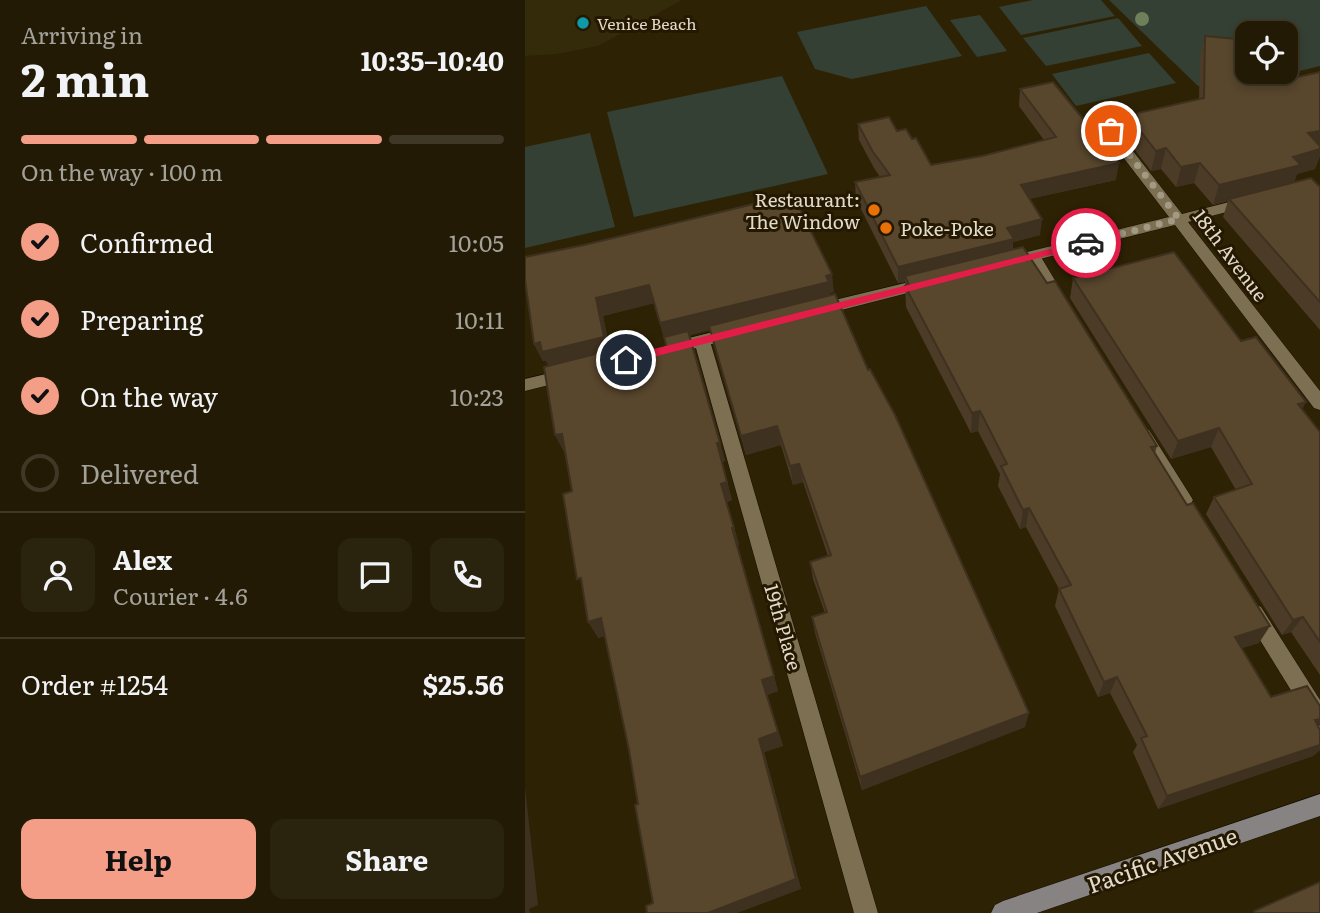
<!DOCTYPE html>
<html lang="en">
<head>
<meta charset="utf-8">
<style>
  :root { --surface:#221a04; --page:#2a230e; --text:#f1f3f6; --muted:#a2a19a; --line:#3f3826; --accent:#f49e88 }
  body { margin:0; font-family:Literata,serif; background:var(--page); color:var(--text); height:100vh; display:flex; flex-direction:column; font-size:26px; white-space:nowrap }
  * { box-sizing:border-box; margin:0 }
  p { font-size:23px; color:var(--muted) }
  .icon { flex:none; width:38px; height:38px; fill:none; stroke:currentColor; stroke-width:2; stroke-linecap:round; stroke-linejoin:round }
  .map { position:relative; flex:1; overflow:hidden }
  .sheet { display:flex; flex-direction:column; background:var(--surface); width:525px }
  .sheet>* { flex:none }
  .tools { position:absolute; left:710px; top:21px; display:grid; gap:14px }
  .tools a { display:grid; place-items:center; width:63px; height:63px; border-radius:14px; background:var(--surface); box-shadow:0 4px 10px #0003,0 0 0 2px var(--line); font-size:35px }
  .pin { position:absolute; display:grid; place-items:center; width:60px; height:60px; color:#fff; margin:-30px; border:4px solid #fff; border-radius:50%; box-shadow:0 2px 7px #0007 }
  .courier { position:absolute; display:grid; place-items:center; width:70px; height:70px; margin:-35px; border:5px solid #e11d48; border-radius:50%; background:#fff; color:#222; box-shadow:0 2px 9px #0007 }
  .overview em { font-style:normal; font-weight:700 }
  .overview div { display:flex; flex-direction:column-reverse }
  .overview { display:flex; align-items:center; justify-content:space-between; height:119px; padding:0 21px }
  h1 { font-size:46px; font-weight:700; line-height:52px }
  .bar { display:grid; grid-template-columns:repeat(4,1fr); gap:10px 7px; align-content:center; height:84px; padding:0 21px }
  .bar i { height:9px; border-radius:5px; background:var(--line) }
  .bar .active { background:var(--accent) }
  .bar p { grid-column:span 4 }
  .line { display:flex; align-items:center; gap:18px; padding:0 21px; border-top:2px solid var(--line) }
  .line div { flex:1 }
  .round { display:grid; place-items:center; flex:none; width:74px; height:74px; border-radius:14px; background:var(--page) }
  ol { padding:0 21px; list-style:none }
  li { display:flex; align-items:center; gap:21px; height:77px }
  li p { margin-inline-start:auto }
  li .icon { padding:7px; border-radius:50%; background:var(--accent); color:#111; stroke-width:4 }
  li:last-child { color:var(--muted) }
  li i { width:38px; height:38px; border:4px solid var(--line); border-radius:50% }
  .primary-button { display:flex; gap:14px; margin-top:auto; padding:14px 21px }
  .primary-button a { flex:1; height:80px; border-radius:14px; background:var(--accent); color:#111; font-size:28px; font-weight:700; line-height:80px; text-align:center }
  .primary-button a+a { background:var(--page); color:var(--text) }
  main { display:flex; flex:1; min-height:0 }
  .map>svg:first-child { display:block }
  .green { fill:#344033; fill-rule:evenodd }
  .sand { fill:#332b0a }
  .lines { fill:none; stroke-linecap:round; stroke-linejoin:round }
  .service-casing { stroke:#140c00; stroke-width:1 }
  .minor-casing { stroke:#140c00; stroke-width:1 }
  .secondary-casing { stroke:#140c00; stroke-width:1 }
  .service { fill:#7d6f51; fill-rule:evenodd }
  .minor { fill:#7d6f51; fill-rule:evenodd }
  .secondary { fill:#878383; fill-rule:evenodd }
  .tree { fill:#6e7f5a }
  .wall { fill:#4c3c27; fill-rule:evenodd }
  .shaded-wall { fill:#3e3120 }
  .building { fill:#58462d; stroke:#3e3120; stroke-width:2 }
  .route { fill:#e11d48 }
  .done { stroke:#a39a85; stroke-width:7; stroke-dasharray:0 12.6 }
  .culture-dot { fill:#0f9aa8; stroke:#241900; stroke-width:2.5 }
  .food-dot { fill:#e8710a; stroke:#241900; stroke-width:2.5 }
  .labels { text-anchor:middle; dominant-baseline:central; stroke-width:6; stroke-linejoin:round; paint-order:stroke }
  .far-poi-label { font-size:16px; fill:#e2daca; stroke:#241900; text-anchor:start }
  .poi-label { font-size:19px; fill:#e2daca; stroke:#241900; text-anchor:end }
  .street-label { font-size:19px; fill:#e2daca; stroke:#241900 }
  .near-street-label { font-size:23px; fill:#e2daca; stroke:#241900 }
</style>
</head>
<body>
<main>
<section class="sheet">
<div class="overview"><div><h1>2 min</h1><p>Arriving in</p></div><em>10:35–10:40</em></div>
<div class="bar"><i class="active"></i><i class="active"></i><i class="active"></i><i></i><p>On the way · 100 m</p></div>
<ol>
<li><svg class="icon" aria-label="check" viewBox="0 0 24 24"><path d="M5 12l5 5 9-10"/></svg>Confirmed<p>10:05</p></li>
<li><svg class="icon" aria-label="check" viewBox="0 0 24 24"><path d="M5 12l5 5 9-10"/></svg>Preparing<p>10:11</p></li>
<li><svg class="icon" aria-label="check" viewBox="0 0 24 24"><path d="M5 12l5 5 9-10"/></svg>On the way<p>10:23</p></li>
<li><i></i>Delivered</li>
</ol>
<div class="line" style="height:126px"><a class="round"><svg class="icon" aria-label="person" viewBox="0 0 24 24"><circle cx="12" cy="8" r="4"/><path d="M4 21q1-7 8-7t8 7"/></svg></a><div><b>Alex</b><p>Courier · 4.6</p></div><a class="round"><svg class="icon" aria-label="chat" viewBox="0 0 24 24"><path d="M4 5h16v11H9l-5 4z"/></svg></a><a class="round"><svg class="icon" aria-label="phone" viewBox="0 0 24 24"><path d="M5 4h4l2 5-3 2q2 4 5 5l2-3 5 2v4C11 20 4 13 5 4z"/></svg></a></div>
<div class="line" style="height:91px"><div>Order #1254</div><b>$25.56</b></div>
<div class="primary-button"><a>Help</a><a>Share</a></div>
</section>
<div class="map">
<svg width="795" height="913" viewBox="0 0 795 913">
  <rect width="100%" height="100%" fill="#2e2205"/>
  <!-- green -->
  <g class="green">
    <path d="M 508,0 L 576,0 L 590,16 L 496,35 L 474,7 Z"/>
    <path d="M 584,0 L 795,0 L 795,66 L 734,81 L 673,86 ZM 723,33 L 761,33 L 761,72 L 723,72 Z"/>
    <path d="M 401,6 L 437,56 L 327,79 L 290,69 L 272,32 Z"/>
    <path d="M 455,15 L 482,51 L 452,57 L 425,20 Z"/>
    <path d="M 593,18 L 617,46 L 521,66 L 498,38 Z"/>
    <path d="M 624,53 L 651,83 L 551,106 L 527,74 Z"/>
    <path d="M 257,76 L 303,174 L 109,217 L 82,112 Z"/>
    <path d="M 65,133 L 90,227 L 0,248 L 0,147 Z"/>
  </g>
  <!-- sand -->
  <path class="sand" d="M 0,0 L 157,0 L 73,46 L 32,54 L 0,56 Z"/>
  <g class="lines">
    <defs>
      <g id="service">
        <path d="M 508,251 L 513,252 L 540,297 L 543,301 L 540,305 L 530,305 L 501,256 Z"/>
        <path d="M 177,335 L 185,341 L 353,913 L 329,913 L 169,341 Z"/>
        <path d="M 618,428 L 624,430 L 665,495 L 668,500 L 665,505 L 659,508 L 653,505 L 612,440 L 609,435 L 612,430 Z"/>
        <path d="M 729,604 L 736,607 L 795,700 L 795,729 L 788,726 L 722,619 L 719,613 L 722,607 Z"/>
      </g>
      <g id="minor">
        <path d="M 585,127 L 590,128 L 657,214 L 724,197 L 729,199 L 729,205 L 663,222 L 795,391 L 795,410 L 789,408 L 650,225 L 483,267 L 478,266 L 476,262 L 478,258 L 644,217 L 578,131 Z"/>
        <path d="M 401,278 L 409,283 L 406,287 L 293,316 L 285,310 L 293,304 Z"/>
        <path d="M 208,327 L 216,333 L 214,337 L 144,355 L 136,349 L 144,343 Z"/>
        <path d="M 42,369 L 48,371 L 50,375 L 48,379 L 0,391 L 0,379 Z"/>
      </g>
      <path id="secondary" d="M 795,794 L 795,816 L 512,913 L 466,913 L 470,905 L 478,901 Z"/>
    </defs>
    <!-- service casing -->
    <use href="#service" class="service-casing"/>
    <!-- minor casing -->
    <use href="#minor" class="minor-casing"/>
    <!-- secondary casing -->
    <use href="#secondary" class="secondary-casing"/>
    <!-- service -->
    <use href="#service" class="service"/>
    <!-- minor -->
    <use href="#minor" class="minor"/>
    <!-- secondary -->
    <use href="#secondary" class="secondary"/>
  </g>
  <!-- trees -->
  <circle class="tree" cx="617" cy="19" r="7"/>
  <!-- wall -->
  <g class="wall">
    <path d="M 680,36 L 742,84 L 795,72 L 795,156 L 790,169 L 772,174 L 769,182 L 795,187 L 795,330 L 698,217 L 703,201 L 688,205 L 669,183 L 651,187 L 636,169 L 626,171 L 606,145 L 610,124 L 674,99 L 675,56 Z"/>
    <path d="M 495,89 L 591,180 L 504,199 L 515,235 L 488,242 L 488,249 L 522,283 L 632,446 L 630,453 L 734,643 L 717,648 L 746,697 L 795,706 L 795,725 L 793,727 L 795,730 L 795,750 L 788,756 L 633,809 L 608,752 L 612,745 L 585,693 L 573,697 L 530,606 L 534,589 L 501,527 L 495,529 L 473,486 L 475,474 L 453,431 L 446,433 L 381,307 L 380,282 L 373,283 L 331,199 L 330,182 L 355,177 L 349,168 L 334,140 L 333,124 L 372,131 L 387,139 L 406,165 L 457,156 L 519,140 L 494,106 Z"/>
    <path d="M 239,206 L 309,292 L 305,293 L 305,296 L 500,727 L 337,790 L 290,633 L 287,617 L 300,613 L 288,579 L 285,562 L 303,556 L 278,482 L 268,485 L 256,445 L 221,455 L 185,330 L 165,335 L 200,461 L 197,462 L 207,500 L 202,502 L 214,545 L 212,546 L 253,691 L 242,695 L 258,746 L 239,752 L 276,889 L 128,903 L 104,750 L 80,636 L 73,638 L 24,366 L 21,361 L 18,361 L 9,344 L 59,245 ZM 129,303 L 142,348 L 86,362 L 84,355 L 86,355 L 78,316 Z"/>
    <path d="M 548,278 L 716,341 L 777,410 L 795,432 L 795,675 L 766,632 L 757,635 L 681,514 L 689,497 L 711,490 L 686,447 L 646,459 L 545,298 Z"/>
  </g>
  <!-- shaded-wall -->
  <g class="shaded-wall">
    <path d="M 795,131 L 795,149 L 783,133 Z"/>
    <path d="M 641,148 L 636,169 L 626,171 L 631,151 Z"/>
    <path d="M 795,149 L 795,156 L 790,169 L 772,174 L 768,185 L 704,199 L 703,201 L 688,205 L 694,185 L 768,157 Z"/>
    <path d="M 594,163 L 591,180 L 494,201 L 496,185 Z"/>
    <path d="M 675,163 L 669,183 L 651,187 L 656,167 Z"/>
    <path d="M 517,219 L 515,235 L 488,242 L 487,255 L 380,276 L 380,282 L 373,283 L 373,267 L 482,228 Z"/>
    <path d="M 307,274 L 309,292 L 305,293 L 306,300 L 165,335 L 200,461 L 197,462 L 207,500 L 202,502 L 214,545 L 212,546 L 253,691 L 242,695 L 258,746 L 239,752 L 276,889 L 212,913 L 183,913 L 234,739 L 237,680 L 135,323 Z"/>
    <path d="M 124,285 L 130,303 L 78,316 L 86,355 L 84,355 L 90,371 L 26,370 L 21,361 L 18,361 L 9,344 L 71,298 Z"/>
    <path d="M 781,402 L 772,420 L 773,404 Z"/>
    <path d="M 455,411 L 453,431 L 446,433 L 447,413 Z"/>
    <path d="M 252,426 L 256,445 L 221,455 L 216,436 Z"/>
    <path d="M 694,428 L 686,447 L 646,459 L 653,441 Z"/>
    <path d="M 37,434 L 46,453 L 40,454 L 30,435 Z"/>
    <path d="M 274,464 L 278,482 L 268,485 L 265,466 Z"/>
    <path d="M 504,508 L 501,527 L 495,529 L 498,510 Z"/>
    <path d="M 778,617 L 766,632 L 757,635 L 768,620 Z"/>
    <path d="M 76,618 L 86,634 L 73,638 L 63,622 Z"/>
    <path d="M 745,626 L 734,643 L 700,653 L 710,637 Z"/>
    <path d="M 592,677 L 585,693 L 573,697 L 579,682 Z"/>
    <path d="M 504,713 L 500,727 L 337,790 L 335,777 Z"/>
    <path d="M 795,719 L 795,725 L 791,730 L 790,720 Z"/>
    <path d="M 795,745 L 795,750 L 788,756 L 633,809 L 642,796 Z"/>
    <path d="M 0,787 L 13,905 L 4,909 L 5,913 L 0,913 Z"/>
  </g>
  <!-- building -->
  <g class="building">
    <path d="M 680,36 L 723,40 L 723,72 L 741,72 L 742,84 L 795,72 L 795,131 L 783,133 L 795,146 L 795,149 L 768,157 L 776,165 L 694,185 L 675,163 L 656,167 L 641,148 L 631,151 L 610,124 L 613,113 L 679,98 Z"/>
    <path d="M 528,82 L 594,163 L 496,185 L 517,219 L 482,228 L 489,239 L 373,267 L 330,182 L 365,175 L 348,152 L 333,124 L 364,117 L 372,131 L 381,129 L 387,139 L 391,138 L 406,165 L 457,156 L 531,137 L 495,89 Z"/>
    <path d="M 786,178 L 795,187 L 795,302 L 704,199 Z"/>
    <path d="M 270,199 L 307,274 L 301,276 L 304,282 L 135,323 L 124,285 L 71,298 L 79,337 L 17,352 L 15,342 L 9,344 L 0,280 L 0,257 L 59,245 L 237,202 L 239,206 Z"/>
    <path d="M 498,247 L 522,283 L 530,281 L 632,446 L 626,447 L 662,505 L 668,503 L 745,626 L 710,637 L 746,697 L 782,686 L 795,706 L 795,719 L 790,720 L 795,730 L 795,745 L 642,796 L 616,738 L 622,736 L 592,677 L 579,682 L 534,589 L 546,585 L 504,508 L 498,510 L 476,466 L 482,464 L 455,411 L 447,413 L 380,286 L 384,285 L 380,276 Z"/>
    <path d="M 649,252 L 716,341 L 731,337 L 781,402 L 773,404 L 795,432 L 795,642 L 778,617 L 768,620 L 689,497 L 727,484 L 694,428 L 653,441 L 548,278 Z"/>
    <path d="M 310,294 L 343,370 L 345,369 L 370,415 L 504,713 L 335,777 L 287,617 L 302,612 L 285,562 L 306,555 L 274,464 L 265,466 L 252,426 L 216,436 L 184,326 Z"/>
    <path d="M 163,331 L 195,443 L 192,443 L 202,482 L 196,484 L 209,528 L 207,528 L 249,676 L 237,680 L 253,732 L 234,739 L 271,879 L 183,913 L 122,913 L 121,906 L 128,903 L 110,805 L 113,804 L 104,750 L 76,618 L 63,622 L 56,578 L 52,579 L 38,494 L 47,491 L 37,434 L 30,435 L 19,367 L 82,351 L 84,362 L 142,348 L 139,337 Z"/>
    <path d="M 795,882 L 795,913 L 730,913 L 729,911 Z"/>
  </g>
  <!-- route -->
  <path class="route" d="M 561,240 L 566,243 L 564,245 L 101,364 L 96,360 L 101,356 Z"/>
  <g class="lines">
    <!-- done -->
    <path class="done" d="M 561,243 L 654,219 L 586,131"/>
  </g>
  <!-- markers -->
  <circle class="culture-dot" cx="58" cy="23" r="7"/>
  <g class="food-dot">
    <circle cx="349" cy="210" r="7"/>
    <circle cx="361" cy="228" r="7"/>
  </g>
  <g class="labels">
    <!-- far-poi labels -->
    <g class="far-poi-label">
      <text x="72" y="23">Venice Beach</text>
    </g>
    <!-- poi labels -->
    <g class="poi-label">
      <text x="335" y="199">Restaurant:<tspan x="335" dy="22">The Window</tspan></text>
      <text x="375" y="228" text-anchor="start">Poke-Poke</text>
    </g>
    <!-- street labels -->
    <g class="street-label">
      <text transform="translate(706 255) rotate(53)">18th Avenue</text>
      <text transform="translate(259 627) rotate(74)">19th Place</text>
    </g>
    <!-- near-street labels -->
    <g class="near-street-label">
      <text transform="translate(637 859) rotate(-19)">Pacific Avenue</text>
    </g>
  </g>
</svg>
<div class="tools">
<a><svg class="icon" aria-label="locate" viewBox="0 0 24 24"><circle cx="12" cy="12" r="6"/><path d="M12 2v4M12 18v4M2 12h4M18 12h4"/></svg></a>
</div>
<div class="pin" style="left:586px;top:131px;background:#ea580c"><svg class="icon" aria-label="bag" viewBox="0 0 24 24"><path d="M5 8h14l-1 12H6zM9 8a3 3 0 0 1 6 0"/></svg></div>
<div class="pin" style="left:101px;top:360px;background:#1f2937"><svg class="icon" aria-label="home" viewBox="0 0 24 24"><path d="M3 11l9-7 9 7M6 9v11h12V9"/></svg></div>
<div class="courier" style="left:561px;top:243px"><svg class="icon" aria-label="car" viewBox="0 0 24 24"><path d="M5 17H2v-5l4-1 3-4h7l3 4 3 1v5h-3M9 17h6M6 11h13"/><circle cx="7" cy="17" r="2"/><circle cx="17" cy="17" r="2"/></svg></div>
</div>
</main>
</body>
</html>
